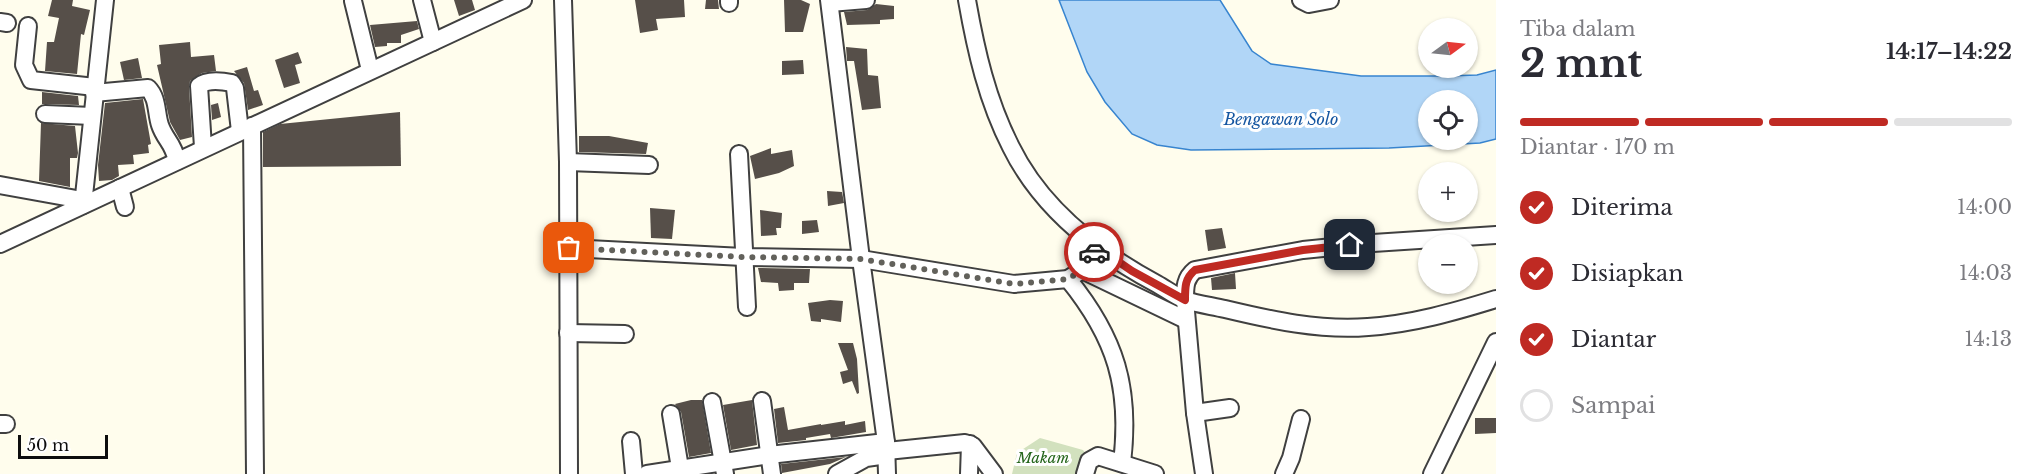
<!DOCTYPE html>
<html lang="id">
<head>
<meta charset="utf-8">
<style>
  :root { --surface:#fff; --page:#f2f2f3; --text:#2b2b33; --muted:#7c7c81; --line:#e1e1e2; --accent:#bf2a23 }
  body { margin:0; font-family:"Libre Baskerville",serif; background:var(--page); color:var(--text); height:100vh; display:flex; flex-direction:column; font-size:22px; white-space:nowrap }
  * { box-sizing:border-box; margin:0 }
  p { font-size:20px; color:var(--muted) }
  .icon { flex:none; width:33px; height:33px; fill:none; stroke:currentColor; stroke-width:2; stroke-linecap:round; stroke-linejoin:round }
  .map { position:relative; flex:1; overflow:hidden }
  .side { display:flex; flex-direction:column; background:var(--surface); width:540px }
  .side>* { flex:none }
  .needle { width:39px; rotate:75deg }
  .buttons { position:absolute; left:1418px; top:18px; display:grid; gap:12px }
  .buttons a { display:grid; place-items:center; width:60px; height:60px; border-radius:50%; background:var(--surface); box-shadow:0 2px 4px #0004; font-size:30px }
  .scale { position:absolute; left:18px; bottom:15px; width:90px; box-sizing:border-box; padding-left:6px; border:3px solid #0d0d0d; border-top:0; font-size:16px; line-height:21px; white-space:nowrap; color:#0d0d0d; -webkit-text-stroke:4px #fff; paint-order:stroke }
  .pin { position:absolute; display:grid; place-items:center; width:51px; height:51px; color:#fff; margin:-26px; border-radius:12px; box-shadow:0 3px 9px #0006 }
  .courier { position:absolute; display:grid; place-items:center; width:60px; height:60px; margin:-30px; border:4px solid #bf2a23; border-radius:50%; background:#fff; color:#222; box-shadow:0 2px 8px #0007 }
  .headline em { font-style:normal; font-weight:700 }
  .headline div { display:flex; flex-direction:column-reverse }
  .headline { display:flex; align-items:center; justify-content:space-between; height:102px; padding:0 24px }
  h1 { font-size:39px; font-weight:700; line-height:45px }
  .bar { display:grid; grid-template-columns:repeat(4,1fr); gap:9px 6px; align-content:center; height:72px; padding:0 24px }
  .bar i { height:8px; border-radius:4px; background:var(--line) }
  .bar .on { background:var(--accent) }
  .bar p { grid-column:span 4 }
  ol { padding:0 24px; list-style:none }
  li { display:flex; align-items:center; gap:18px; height:66px }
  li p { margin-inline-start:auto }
  li .icon { padding:6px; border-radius:50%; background:var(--accent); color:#fff; stroke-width:4 }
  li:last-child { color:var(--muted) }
  li i { width:33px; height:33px; border:3px solid var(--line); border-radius:50% }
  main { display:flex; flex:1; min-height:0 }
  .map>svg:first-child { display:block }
  .cemetery { fill:#d2e1be }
  .water { fill:#b1d6f7; stroke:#3784cf; stroke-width:1.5; fill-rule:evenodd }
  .building { fill:#564f49 }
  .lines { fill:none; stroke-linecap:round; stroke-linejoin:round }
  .minor-casing { stroke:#404040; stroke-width:20 }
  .minor { stroke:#fff; stroke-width:16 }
  .done { stroke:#62615b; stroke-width:6; stroke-dasharray:0 10.8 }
  .route { stroke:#bf2a23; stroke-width:8 }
  .labels { text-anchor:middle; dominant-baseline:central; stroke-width:6; stroke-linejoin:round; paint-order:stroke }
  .park-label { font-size:15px; font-style:italic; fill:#25661c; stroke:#fff }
  .water-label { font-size:16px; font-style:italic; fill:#1556a1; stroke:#fff }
</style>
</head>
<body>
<main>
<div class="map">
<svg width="1496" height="474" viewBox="0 0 1496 474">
  <rect width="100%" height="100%" fill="#fffded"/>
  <!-- cemetery -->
  <path class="cemetery" d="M 1040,438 L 1083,450 L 1086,454 L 1080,474 L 1012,474 L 1017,453 Z"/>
  <!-- water -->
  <path class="water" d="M 1059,0 L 1220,0 L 1252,51 L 1271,64 L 1361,76 L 1447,76 L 1477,75 L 1496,70 L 1496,139 L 1480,143 L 1389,148 L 1191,150 L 1157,145 L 1132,134 L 1105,102 L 1087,72 ZM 1428,100 L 1467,100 L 1467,140 L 1428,140 Z"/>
  <!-- building -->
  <g class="building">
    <path d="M 52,0 L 73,0 L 72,6 L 90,10 L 84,35 L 81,34 L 77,74 L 45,71 L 47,42 L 54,42 L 59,18 L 48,16 Z"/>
    <path d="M 454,0 L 472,0 L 475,10 L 459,16 Z"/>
    <path d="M 635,0 L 684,0 L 685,17 L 656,19 L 658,30 L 640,33 Z"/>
    <path d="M 706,0 L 718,0 L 719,9 L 705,9 Z"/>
    <path d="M 784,0 L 801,0 L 810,4 L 803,32 L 785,32 Z"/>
    <path d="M 876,4 L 894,6 L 894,19 L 880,20 L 880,24 L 847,25 L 844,12 L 867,10 Z"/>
    <path d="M 417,21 L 419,29 L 401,35 L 401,43 L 387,43 L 387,46 L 375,47 L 370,25 Z"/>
    <path d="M 190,42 L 191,57 L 214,55 L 216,71 L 202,73 L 190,81 L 189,87 L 192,137 L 180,140 L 170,122 L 163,91 L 157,65 L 161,64 L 159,45 Z"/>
    <path d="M 846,47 L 867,49 L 868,75 L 878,76 L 881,108 L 862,110 L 854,61 L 847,61 Z"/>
    <path d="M 298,52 L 302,63 L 295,65 L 300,83 L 284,88 L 275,60 Z"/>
    <path d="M 138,58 L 142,78 L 124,80 L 120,62 Z"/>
    <path d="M 803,60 L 804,74 L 782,75 L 782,61 Z"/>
    <path d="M 247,67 L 254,91 L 258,90 L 263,105 L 248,110 L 244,83 L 234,71 Z"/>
    <path d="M 42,92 L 78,96 L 79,105 L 42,104 Z"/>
    <path d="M 143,99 L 151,144 L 148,145 L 149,153 L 133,155 L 134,164 L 118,165 L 119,176 L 112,180 L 99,181 L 98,165 L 105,103 Z"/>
    <path d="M 218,103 L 221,117 L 212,120 L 211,105 Z"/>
    <path d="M 400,112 L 401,166 L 263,167 L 263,132 L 280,124 Z"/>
    <path d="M 41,123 L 75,126 L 78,153 L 77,158 L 70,158 L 70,187 L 39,181 Z"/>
    <path d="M 579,136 L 609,136 L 648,143 L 646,154 L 579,152 Z"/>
    <path d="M 771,148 L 771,154 L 792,150 L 794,166 L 779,173 L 755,179 L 750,156 Z"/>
    <path d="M 827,191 L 842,192 L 844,203 L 828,206 Z"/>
    <path d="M 650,208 L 675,210 L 672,239 L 651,238 Z"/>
    <path d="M 760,210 L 782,213 L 781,228 L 776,228 L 777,235 L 761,236 Z"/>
    <path d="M 817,220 L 819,232 L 802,234 L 802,221 Z"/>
    <path d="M 1222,228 L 1226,248 L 1208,251 L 1205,230 Z"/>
    <path d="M 758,268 L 810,269 L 809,283 L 794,283 L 794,290 L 779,291 L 778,283 L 761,282 Z"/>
    <path d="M 1235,273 L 1236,289 L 1212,290 L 1211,278 Z"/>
    <path d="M 830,300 L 843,301 L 841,322 L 821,319 L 821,322 L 811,321 L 808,303 Z"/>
    <path d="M 838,343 L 853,343 L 857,359 L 859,393 L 857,394 L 852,381 L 843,384 L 840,372 L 848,370 Z"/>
    <path d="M 691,400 L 702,400 L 711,453 L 689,457 L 681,412 L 675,404 Z"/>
    <path d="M 752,400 L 757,445 L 731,450 L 723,405 Z"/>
    <path d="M 784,407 L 788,430 L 821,424 L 821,425 L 845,421 L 845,425 L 865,421 L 866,432 L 831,438 L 830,434 L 806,438 L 806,440 L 778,443 L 774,409 Z"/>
    <path d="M 1475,418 L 1496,418 L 1496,433 L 1475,434 Z"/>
    <path d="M 846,457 L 830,464 L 782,473 L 781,464 Z"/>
  </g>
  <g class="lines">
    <defs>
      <g id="minor">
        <path d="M 422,0 L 433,42"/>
        <path d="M 563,0 L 568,162 L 569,474"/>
        <path d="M 829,0 L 861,259 L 886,442 L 887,474"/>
        <path d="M 967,0 C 976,51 987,100 1011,147 C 1041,208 1099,253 1157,284 C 1166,289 1175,296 1185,300 C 1197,304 1212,306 1225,309 C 1271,320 1320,331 1368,327 C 1412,324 1454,312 1496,299"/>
        <path d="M 1301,0 L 1309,4 L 1330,0"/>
        <path d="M 353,1 L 370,70"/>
        <path d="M 729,3 L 729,0"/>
        <path d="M 830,3 L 866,0"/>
        <path d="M 0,22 L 7,23"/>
        <path d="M 28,26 L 24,65 L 31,80 L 95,87"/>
        <path d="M 94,93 L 148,88 C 158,98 156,113 160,125 C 165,140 173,142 177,161"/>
        <path d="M 45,114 L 92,116"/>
        <path d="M 252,126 L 255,474"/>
        <path d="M 203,147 L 199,86 C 207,79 222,81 232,83 L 235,88 L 240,131"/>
        <path d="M 739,154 L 747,307"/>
        <path d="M 568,162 L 649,165"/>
        <path d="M 0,185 L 82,200"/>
        <path d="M 120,188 L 125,207"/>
        <path d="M 83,205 L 105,0"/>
        <path d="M 0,244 C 174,162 348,80 523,0"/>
        <path d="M 569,248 L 743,257 L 861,259 L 1014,284 L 1068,279 L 1082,270 L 1091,260 L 1097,247"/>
        <path d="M 1082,270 L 1186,320"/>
        <path d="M 1068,279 C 1116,338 1131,388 1122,463"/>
        <path d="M 568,333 L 625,334"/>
        <path d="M 762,401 L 772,474"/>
        <path d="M 712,402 L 725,474"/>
        <path d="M 1195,413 L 1230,408"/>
        <path d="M 671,414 L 681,474"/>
        <path d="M 0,424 L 6,424"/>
        <path d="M 631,441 L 634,474"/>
        <path d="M 887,451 L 965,443 L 973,446 L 994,474"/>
        <path d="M 647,474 L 769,455 L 886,442"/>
        <path d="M 837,474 L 866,458 L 887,455"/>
        <path d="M 969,474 L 970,444"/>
        <path d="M 1085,474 L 1089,461 L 1098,456 L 1155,474"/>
        <path d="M 1204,474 L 1195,413 L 1185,300 C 1185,287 1185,278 1195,270 L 1303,250 L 1373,243 L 1496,235"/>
        <path d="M 1284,474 L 1291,458 L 1301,419"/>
        <path d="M 1432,474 L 1496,342"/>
      </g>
    </defs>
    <!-- minor casing -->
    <use href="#minor" class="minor-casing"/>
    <!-- minor -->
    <use href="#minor" class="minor"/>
  </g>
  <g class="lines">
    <!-- done -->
    <path class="done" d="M 569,248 L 743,257 L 861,259 L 1014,284 L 1068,279 L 1082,270 L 1094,252"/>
    <!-- route -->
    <path class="route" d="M 1094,252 L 1097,247 L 1132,271 L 1185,300 C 1185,287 1185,278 1195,270 L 1303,250 L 1350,245"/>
  </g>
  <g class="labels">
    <!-- park labels -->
    <g class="park-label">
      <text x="1043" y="457">Makam</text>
    </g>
    <!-- water labels -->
    <g class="water-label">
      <text x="1281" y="119">Bengawan Solo</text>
    </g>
  </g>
</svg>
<div class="buttons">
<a><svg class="needle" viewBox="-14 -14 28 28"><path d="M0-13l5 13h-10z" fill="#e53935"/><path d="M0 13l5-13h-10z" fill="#7c7c81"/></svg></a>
<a><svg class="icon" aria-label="locate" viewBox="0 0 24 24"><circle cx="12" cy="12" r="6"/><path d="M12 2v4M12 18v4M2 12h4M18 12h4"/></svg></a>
<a>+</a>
<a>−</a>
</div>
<div class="scale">50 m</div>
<div class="pin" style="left:569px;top:248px;background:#ea580c"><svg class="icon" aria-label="bag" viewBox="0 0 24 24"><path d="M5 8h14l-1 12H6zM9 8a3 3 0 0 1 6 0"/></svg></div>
<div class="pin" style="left:1350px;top:245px;background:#1f2937"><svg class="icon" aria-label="home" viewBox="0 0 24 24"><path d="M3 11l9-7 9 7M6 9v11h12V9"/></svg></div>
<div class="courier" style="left:1094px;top:252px"><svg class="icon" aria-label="car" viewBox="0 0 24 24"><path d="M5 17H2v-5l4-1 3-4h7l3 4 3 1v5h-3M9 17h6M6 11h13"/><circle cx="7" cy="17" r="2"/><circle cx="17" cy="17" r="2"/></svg></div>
</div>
<section class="side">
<div class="headline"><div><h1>2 mnt</h1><p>Tiba dalam</p></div><em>14:17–14:22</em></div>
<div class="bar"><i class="on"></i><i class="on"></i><i class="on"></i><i></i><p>Diantar · 170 m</p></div>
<ol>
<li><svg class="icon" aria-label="check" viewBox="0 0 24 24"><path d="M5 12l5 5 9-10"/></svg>Diterima<p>14:00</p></li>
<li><svg class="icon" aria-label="check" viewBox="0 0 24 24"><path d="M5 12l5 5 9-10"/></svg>Disiapkan<p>14:03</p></li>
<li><svg class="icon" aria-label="check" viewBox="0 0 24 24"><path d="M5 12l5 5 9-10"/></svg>Diantar<p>14:13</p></li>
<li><i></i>Sampai</li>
</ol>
</section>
</main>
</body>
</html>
